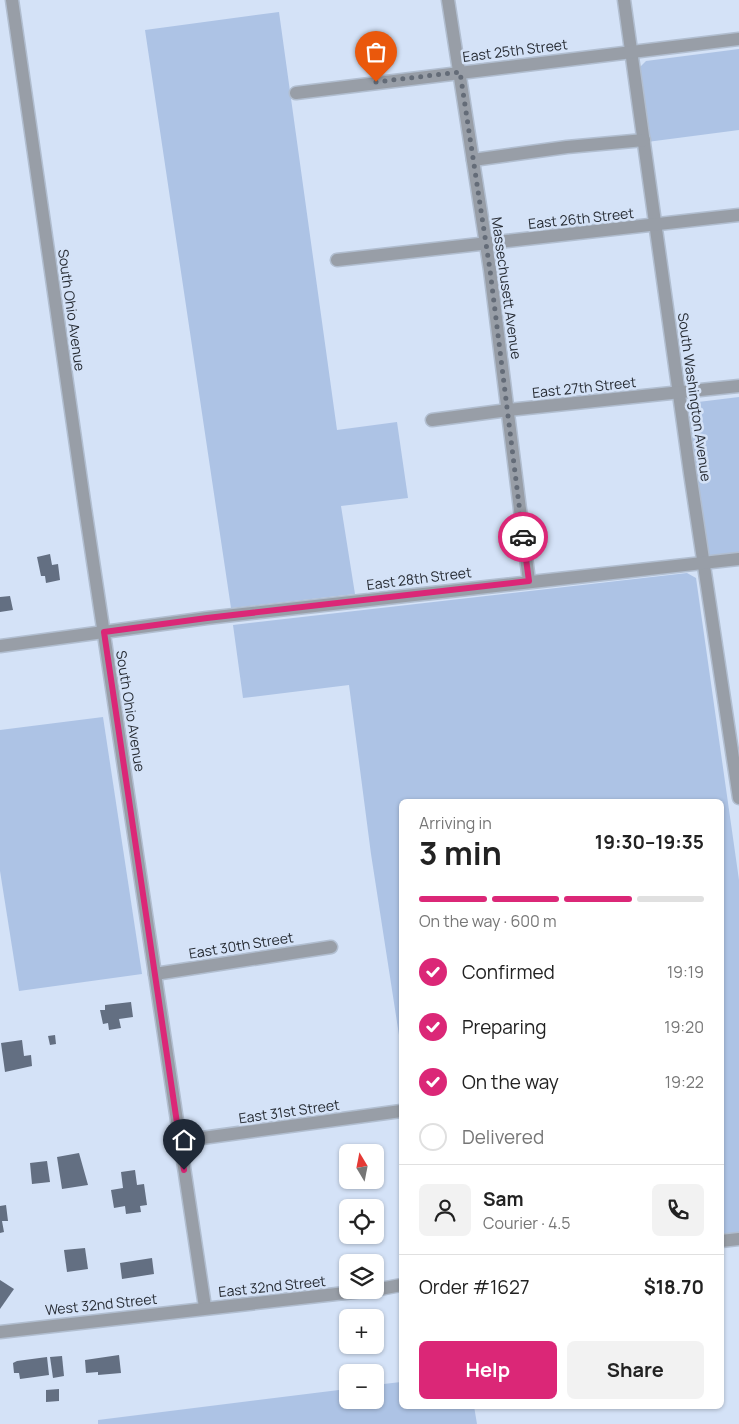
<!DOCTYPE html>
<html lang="en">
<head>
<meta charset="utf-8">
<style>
  :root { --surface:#fff; --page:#f2f2f2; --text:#222; --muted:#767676; --line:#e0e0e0; --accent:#db2777 }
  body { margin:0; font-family:Manrope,sans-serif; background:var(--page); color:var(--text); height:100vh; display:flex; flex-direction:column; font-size:19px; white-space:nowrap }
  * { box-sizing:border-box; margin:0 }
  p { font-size:16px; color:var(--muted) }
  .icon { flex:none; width:28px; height:28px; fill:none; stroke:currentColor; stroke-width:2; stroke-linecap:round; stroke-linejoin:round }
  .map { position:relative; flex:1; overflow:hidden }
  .side { position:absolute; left:399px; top:799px; width:325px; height:610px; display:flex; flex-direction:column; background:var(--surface); border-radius:8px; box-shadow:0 1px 4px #0004 }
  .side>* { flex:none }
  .needle { width:32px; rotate:350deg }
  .fabs { position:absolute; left:339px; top:1144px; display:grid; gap:10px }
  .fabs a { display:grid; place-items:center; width:45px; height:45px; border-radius:8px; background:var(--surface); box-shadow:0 1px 4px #0004; font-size:25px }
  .pin { position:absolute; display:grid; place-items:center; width:42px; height:42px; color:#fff; margin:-51px -21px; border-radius:50% 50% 50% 0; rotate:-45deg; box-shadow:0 0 5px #0007 }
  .pin .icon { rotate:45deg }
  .courier { position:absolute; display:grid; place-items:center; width:50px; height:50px; margin:-25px; border:4px solid #db2777; border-radius:50%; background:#fff; color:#222; box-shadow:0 1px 6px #0007 }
  .summary em { font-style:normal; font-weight:700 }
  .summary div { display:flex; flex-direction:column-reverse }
  .summary { display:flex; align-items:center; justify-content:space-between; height:85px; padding:0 20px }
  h1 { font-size:32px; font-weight:700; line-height:38px }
  .bar { display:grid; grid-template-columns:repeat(4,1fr); gap:8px 5px; align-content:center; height:60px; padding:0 20px }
  .bar i { height:6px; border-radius:4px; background:var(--line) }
  .bar .selected { background:var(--accent) }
  .bar p { grid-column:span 4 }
  .line { display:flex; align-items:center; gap:12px; padding:0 20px; border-top:1px solid var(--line) }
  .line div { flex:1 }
  .round { display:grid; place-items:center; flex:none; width:52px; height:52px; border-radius:8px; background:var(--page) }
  ol { padding:0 20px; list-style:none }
  li { display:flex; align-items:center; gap:15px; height:55px }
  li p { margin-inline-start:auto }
  li .icon { padding:5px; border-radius:50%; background:var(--accent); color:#fff; stroke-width:4 }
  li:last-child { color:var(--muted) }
  li i { width:28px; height:28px; border:2px solid var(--line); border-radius:50% }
  .primary-button { display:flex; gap:10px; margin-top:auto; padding:10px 20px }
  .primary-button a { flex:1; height:58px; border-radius:8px; background:var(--accent); color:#fff; font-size:20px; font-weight:700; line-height:58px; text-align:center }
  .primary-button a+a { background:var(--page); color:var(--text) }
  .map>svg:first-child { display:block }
  .green { fill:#adc3e5 }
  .building { fill:#636f82 }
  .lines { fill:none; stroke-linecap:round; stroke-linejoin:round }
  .minor-casing { stroke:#b1bed0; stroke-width:15 }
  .minor { stroke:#989ea7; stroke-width:12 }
  .done { stroke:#646c78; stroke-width:5; stroke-dasharray:0 9 }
  .route { stroke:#db2777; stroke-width:6 }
  .labels { text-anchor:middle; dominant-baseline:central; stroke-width:5; stroke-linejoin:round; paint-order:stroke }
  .street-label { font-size:14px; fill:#272c34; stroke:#d4e2f7 }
</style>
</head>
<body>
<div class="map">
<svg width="739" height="1424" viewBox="0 0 739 1424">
  <rect width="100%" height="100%" fill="#d4e2f7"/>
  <!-- green -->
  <g class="green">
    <path d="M 279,12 L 337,430 L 397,422 L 408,498 L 341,506 L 355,594 L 231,608 L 145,30 Z"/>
    <path d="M 739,49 L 739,130 L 647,142 L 639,68 L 646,61 Z"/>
    <path d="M 739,397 L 739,554 L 710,557 L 705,550 L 683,409 L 690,403 Z"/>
    <path d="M 687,573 L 696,578 L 739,880 L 739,1236 L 721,1239 L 721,801 L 401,801 L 401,1048 L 371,854 L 349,685 L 243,698 L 233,625 Z"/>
    <path d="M 103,717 L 142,974 L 19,991 L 0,871 L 0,730 Z"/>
    <path d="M 401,1382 L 401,1406 L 474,1406 L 477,1424 L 98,1424 L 98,1420 L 347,1389 L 348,1400 L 375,1400 L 375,1385 Z"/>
  </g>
  <!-- building -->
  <g class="building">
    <path d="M 50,554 L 52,565 L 58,564 L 60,580 L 46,583 L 45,576 L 41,576 L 37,557 Z"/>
    <path d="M 10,596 L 13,610 L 0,612 L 0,597 Z"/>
    <path d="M 131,1002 L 133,1017 L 119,1019 L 121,1028 L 109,1030 L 108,1023 L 103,1024 L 100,1010 L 105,1010 L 105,1005 Z"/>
    <path d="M 55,1035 L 56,1044 L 50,1045 L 48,1036 Z"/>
    <path d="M 22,1040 L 24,1056 L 31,1055 L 32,1066 L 5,1072 L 1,1043 Z"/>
    <path d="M 79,1153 L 88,1185 L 62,1189 L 57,1157 Z"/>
    <path d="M 47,1161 L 50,1182 L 32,1184 L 30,1163 Z"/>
    <path d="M 135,1170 L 137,1185 L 144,1184 L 147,1205 L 140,1206 L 141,1212 L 126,1214 L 125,1206 L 114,1208 L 111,1190 L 123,1188 L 121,1172 Z"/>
    <path d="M 6,1205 L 8,1221 L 2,1221 L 4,1232 L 0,1233 L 0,1206 Z"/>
    <path d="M 85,1248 L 88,1269 L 67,1272 L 64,1250 Z"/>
    <path d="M 152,1258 L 154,1274 L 122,1279 L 120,1263 Z"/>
    <path d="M 0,1280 L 14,1289 L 0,1309 Z"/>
    <path d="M 119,1355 L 121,1373 L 98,1375 L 98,1372 L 86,1373 L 85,1360 Z"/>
    <path d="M 62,1356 L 64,1376 L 53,1378 L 50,1357 Z"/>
    <path d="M 47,1357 L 49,1375 L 20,1379 L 19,1373 L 14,1373 L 13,1363 L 17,1361 Z"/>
    <path d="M 59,1389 L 59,1401 L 46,1402 L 46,1390 Z"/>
  </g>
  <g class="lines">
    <defs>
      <g id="minor">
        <path d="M 12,0 L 85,508 L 205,1307"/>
        <path d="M 448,0 L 490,270 L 529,581"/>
        <path d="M 624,0 L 690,473 L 739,798"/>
        <path d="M 296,93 L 739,39"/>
        <path d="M 473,160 L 567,147 L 644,140"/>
        <path d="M 337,260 L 739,215"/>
        <path d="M 432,420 L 508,410 L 739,386"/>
        <path d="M 0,646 L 207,618 L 739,559"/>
        <path d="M 155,974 L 331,947"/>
        <path d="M 180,1141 L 401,1111"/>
        <path d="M 721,1241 L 739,1239"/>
        <path d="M 375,1290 L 401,1285"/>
        <path d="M 0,1332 L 372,1290"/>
      </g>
    </defs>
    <!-- minor casing -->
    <use href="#minor" class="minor-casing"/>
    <!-- minor -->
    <use href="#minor" class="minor"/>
  </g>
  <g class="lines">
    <!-- done -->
    <path class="done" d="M 376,82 L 460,72 L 490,270 L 523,537"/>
    <!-- route -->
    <path class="route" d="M 184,1170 L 104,632 L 207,618 L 529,581 L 523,537"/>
  </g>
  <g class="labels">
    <!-- street labels -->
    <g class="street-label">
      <text transform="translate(515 50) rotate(-7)">East 25th Street</text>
      <text transform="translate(581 218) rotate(-6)">East 26th Street</text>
      <text transform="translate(507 288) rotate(82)">Massechusett Avenue</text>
      <text transform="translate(72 310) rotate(82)">South Ohio Avenue</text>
      <text transform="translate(584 387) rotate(-6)">East 27th Street</text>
      <text transform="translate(695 397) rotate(82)">South Washington Avenue</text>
      <text transform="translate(419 578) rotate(-7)">East 28th Street</text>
      <text transform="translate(131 711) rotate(81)">South Ohio Avenue</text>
      <text transform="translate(241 945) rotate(-9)">East 30th Street</text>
      <text transform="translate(289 1111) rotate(-8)">East 31st Street</text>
      <text transform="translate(272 1286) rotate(-6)">East 32nd Street</text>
      <text transform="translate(101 1304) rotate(-6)">West 32nd Street</text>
    </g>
  </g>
</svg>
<div class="fabs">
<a><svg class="needle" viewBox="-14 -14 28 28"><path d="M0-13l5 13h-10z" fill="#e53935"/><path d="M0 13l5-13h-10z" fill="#767676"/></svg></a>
<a><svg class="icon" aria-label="locate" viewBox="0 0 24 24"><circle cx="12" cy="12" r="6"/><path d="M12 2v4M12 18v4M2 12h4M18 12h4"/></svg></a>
<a><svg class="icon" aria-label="layers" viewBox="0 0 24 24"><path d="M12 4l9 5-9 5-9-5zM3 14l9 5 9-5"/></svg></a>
<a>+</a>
<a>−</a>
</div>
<div class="pin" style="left:376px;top:82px;background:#ea580c"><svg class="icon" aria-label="bag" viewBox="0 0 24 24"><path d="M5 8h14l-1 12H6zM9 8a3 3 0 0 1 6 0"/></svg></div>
<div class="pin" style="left:184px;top:1170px;background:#1f2937"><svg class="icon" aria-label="home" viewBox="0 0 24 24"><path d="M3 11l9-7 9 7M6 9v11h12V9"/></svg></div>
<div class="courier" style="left:523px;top:537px"><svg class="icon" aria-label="car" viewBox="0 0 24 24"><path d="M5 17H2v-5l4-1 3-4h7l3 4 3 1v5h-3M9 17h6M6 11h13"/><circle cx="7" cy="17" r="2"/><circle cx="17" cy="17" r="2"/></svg></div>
<section class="side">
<div class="summary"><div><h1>3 min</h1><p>Arriving in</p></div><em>19:30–19:35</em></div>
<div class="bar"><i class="selected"></i><i class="selected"></i><i class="selected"></i><i></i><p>On the way · 600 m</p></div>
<ol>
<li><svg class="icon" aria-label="check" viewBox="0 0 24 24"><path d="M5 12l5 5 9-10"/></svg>Confirmed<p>19:19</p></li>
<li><svg class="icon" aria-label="check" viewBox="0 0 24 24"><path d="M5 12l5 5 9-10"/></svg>Preparing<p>19:20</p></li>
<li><svg class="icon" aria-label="check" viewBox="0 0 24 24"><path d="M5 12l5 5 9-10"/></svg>On the way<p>19:22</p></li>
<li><i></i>Delivered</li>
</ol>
<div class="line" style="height:90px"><a class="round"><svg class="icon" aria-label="person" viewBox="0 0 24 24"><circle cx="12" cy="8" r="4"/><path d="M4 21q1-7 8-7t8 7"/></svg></a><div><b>Sam</b><p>Courier · 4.5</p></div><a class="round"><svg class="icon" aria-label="phone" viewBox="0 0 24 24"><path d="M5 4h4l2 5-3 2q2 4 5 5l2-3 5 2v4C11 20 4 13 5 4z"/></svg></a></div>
<div class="line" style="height:65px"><div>Order #1627</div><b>$18.70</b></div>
<div class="primary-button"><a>Help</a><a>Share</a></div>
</section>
</div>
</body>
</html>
